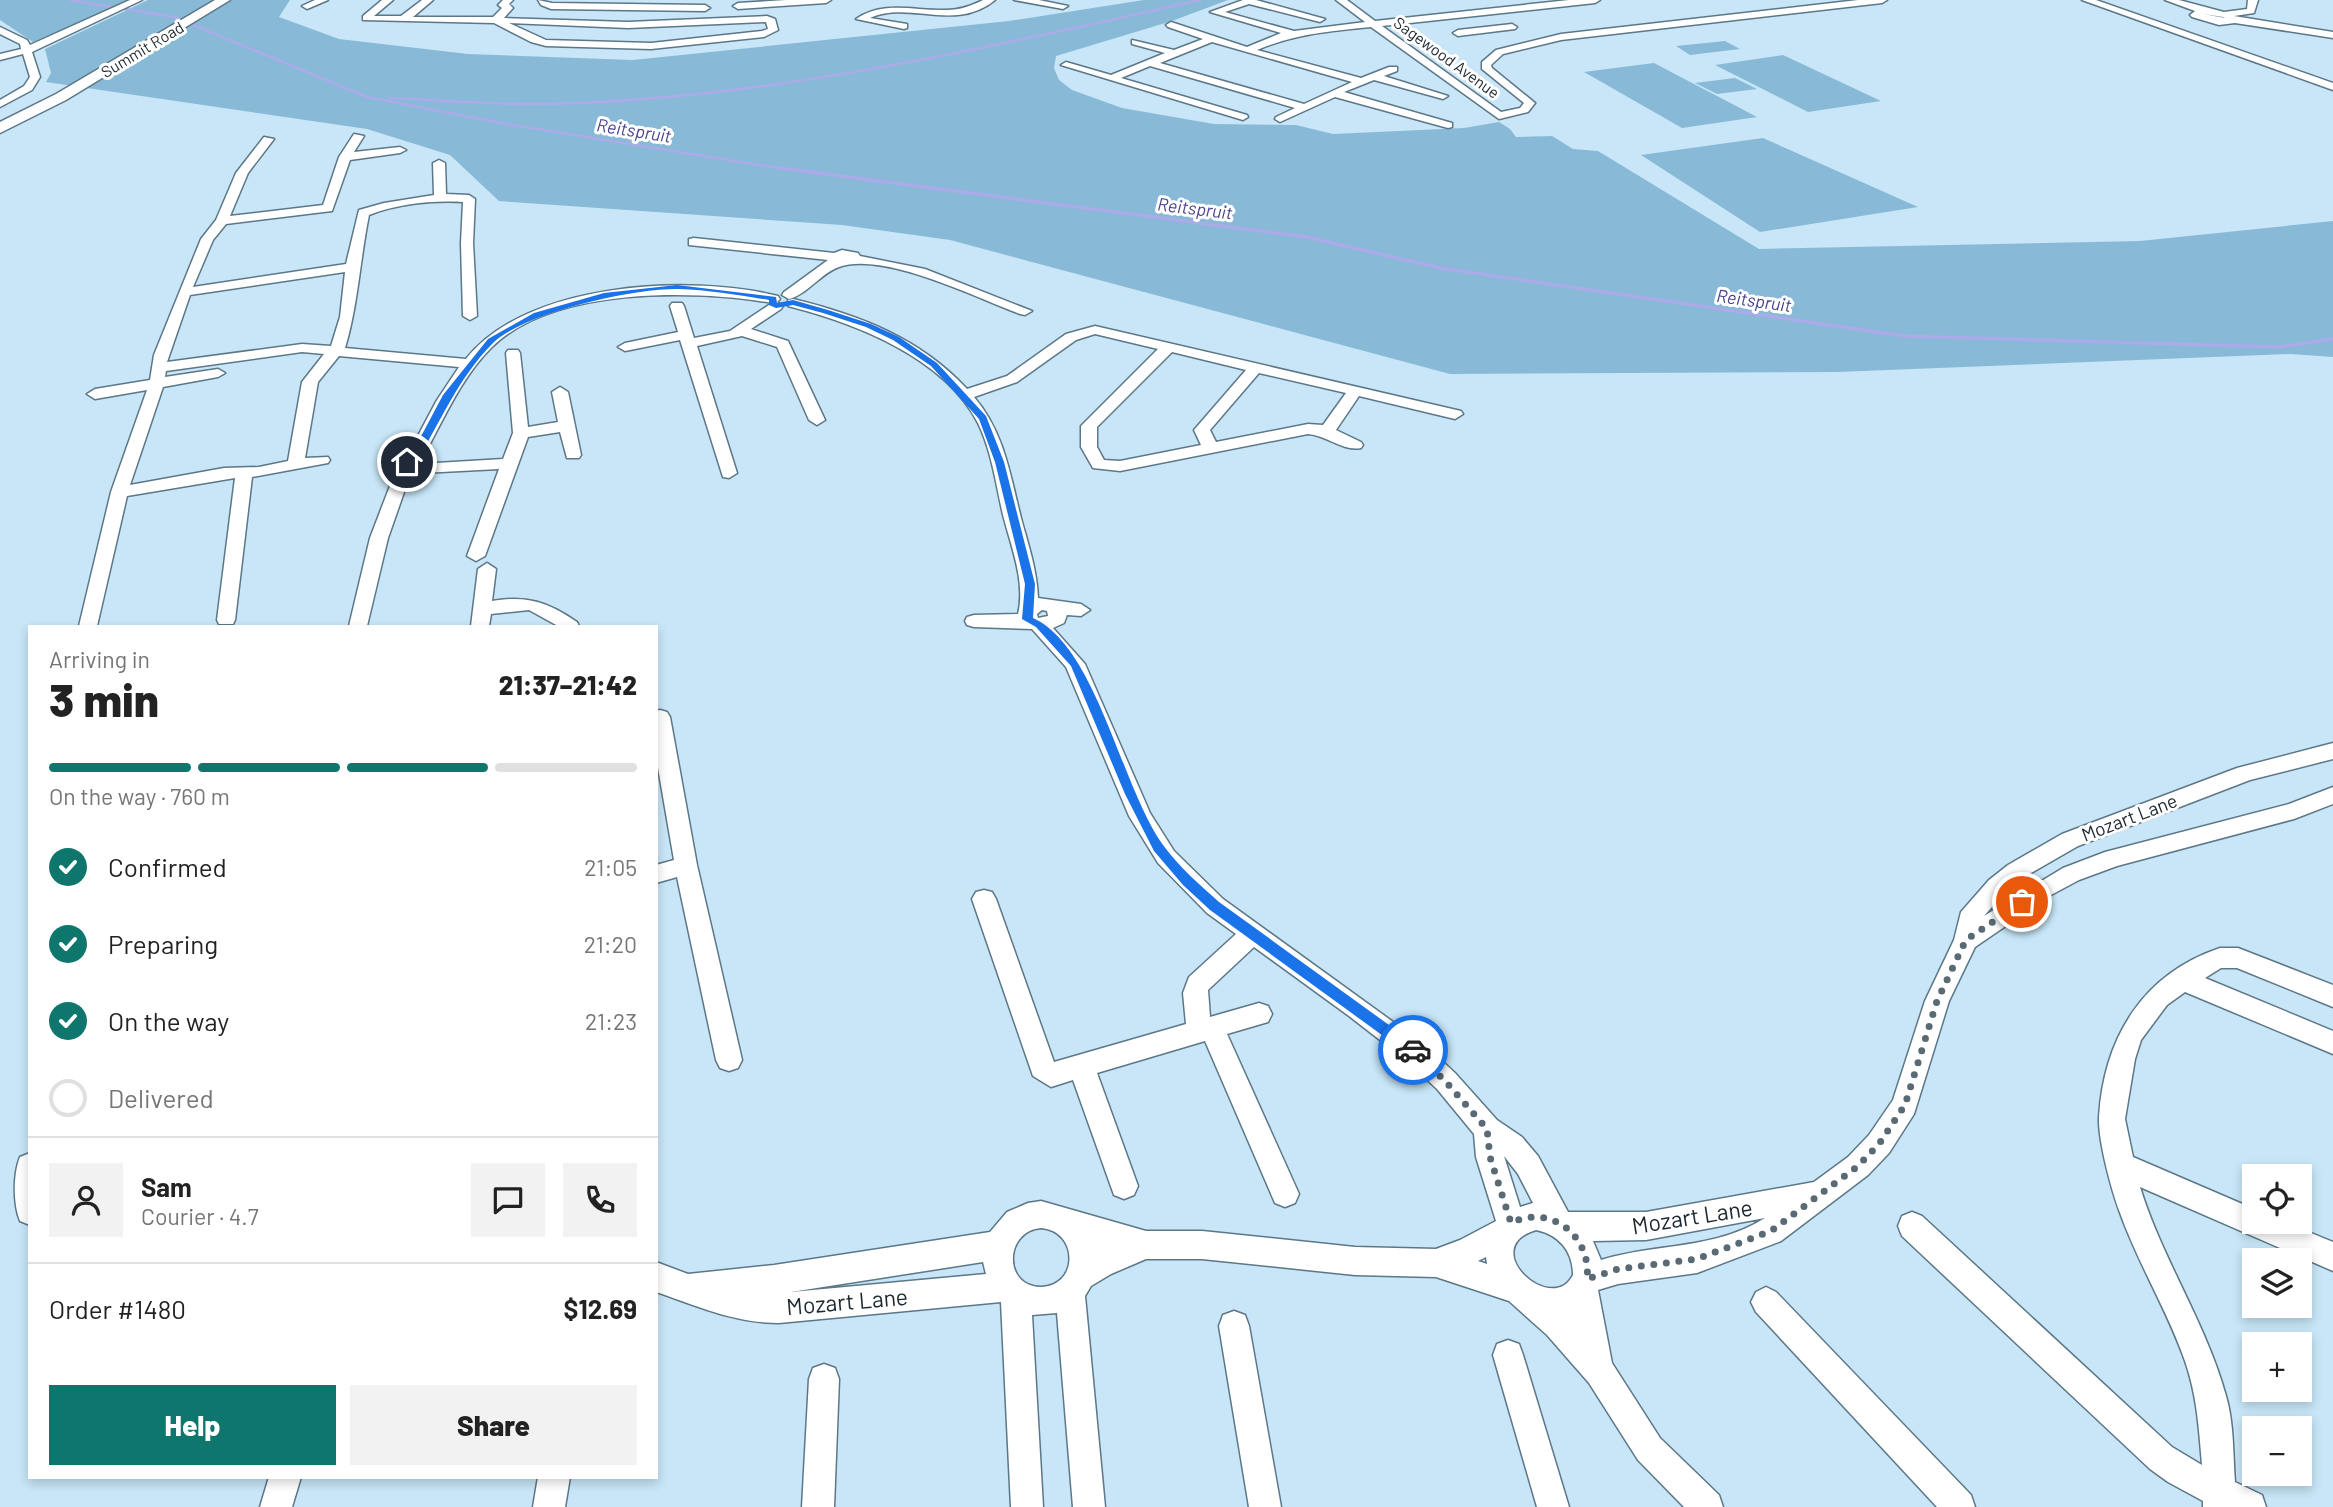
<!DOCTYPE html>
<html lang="en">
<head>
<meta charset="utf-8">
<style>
  :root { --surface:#fff; --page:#f2f2f2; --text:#222; --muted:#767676; --line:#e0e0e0; --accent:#0f766e }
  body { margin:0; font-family:Barlow,sans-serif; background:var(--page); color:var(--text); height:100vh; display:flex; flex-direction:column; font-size:26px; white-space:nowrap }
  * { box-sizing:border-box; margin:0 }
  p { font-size:23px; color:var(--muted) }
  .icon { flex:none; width:38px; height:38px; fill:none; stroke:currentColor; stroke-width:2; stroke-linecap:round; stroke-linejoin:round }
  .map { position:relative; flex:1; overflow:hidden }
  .side { position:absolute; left:28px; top:625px; width:630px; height:854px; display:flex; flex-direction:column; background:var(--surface); border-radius:0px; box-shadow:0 4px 10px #0003 }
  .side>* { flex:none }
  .controls { position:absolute; left:2242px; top:1164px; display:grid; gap:14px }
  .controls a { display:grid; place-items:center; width:70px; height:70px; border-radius:0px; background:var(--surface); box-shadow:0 4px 10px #0003; font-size:35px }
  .pin { position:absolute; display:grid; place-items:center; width:60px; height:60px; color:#fff; margin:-30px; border:4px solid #fff; border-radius:50%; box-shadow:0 2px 7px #0007 }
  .courier { position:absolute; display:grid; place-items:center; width:70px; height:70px; margin:-35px; border:5px solid #1a73e8; border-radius:50%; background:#fff; color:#222; box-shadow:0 2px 9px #0007 }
  .overview em { font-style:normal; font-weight:800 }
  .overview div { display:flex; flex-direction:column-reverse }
  .overview { display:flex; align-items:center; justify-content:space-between; height:119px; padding:0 21px }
  h1 { font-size:46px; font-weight:800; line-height:52px }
  .bar { display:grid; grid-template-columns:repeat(4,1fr); gap:10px 7px; align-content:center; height:84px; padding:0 21px }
  .bar i { height:9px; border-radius:5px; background:var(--line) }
  .bar .current { background:var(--accent) }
  .bar p { grid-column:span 4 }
  .line { display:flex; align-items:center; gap:18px; padding:0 21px; border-top:2px solid var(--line) }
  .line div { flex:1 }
  .round { display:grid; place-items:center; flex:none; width:74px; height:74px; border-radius:0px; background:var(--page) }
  ol { padding:0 21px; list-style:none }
  li { display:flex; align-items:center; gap:21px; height:77px }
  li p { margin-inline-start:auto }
  li .icon { padding:7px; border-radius:50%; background:var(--accent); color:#fff; stroke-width:4 }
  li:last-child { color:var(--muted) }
  li i { width:38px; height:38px; border:4px solid var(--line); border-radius:50% }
  .action { display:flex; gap:14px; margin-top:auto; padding:14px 21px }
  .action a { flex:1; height:80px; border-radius:0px; background:var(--accent); color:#fff; font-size:28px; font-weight:800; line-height:80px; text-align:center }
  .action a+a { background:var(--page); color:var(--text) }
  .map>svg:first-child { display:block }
  .green { fill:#88bad7 }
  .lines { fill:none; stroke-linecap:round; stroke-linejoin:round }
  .stream-far1 { stroke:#aaabe8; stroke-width:2.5 }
  .stream { stroke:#aaabe8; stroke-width:3.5 }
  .street-casing { stroke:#5c7787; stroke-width:3 }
  .secondary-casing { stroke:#5c7787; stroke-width:3 }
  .street { fill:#fff; fill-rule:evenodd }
  .secondary { fill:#fff; fill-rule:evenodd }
  .route { fill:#1a73e8 }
  .done { stroke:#596a75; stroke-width:7; stroke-dasharray:0 12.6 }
  .labels { text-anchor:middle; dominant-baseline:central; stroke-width:6; stroke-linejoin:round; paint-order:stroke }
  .far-street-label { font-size:16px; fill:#1d282f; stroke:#fff }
  .far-water-label { font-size:18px; font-style:italic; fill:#49448d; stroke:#fff }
  .street-label { font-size:19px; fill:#1d282f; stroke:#fff }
  .near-street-label { font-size:23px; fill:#1d282f; stroke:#fff }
</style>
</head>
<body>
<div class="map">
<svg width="2333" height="1507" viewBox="0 0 2333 1507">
  <rect width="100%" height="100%" fill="#c8e6f7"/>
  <!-- green -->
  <g class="green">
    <path d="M 0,0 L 132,0 L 33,42 L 0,20 Z"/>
    <path d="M 148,0 L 290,0 L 279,17 L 339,39 L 468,54 L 633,60 L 1009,21 L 1144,0 L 1228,0 L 1172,21 L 1056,56 L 1054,68 L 1059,80 L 1072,90 L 1122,108 L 1214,124 L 1296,125 L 1333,134 L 1464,128 L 1499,122 L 1510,129 L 1516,137 L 1552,136 L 1573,149 L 1598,151 L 1759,249 L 2140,241 L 2333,221 L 2333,357 L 2291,354 L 1837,372 L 1450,374 L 950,240 L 842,225 L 499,201 L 450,155 L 367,129 L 46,82 L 51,73 L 45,49 Z"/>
    <path d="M 1725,41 L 1740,49 L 1690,55 L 1676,46 Z"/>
    <path d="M 1783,55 L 1881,101 L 1808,112 L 1715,65 Z"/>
    <path d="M 1654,63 L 1757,117 L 1682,128 L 1584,72 Z"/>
    <path d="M 1735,78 L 1757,89 L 1717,94 L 1695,83 Z"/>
    <path d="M 1763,138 L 1918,207 L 1760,232 L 1641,155 Z"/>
  </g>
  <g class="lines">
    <!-- stream-far1 -->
    <g class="stream-far1">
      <path d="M 70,0 L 174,17 L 367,97 L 506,124 L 791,170"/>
      <path d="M 389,98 C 442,100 495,105 548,104 C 768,99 986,48 1200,0"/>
    </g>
    <!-- stream -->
    <path class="stream" d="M 780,168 L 1307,237 L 1440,268 L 1904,336 L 2280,347 L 2333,339"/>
    <defs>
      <g id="street">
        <path d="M 130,0 L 142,0 L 32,52 L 40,77 L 32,90 L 0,107 L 0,100 L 24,86 L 30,77 L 23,54 L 0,60 L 0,54 L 21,49 L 20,44 L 0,34 L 0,27 L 27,40 L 30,45 Z"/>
        <path d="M 315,0 L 328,0 L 307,9 L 302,6 Z"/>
        <path d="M 382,0 L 393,0 L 374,16 L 401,16 L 422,0 L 433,0 L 413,17 L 493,17 L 502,8 L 498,5 L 503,0 L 513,0 L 509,4 L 513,8 L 504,18 L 628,22 L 767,16 L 775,19 L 778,30 L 764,37 L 651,49 L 546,46 L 531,42 L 494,23 L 363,20 L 363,16 ZM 766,22 L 768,29 L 762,31 L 651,43 L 546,40 L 509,23 L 628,28 Z"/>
        <path d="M 538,0 L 552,3 L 705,5 L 710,8 L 705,11 L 551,9 L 541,5 Z"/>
        <path d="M 786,0 L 831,0 L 826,3 L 738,9 L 733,6 L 738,3 Z"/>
        <path d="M 983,0 L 995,0 C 955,33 909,0 870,18 L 907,24 L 907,28 L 904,29 L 856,19 C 883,0 915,11 946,10 C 960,10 971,6 983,0 Z"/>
        <path d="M 1014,0 L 1039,0 L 1068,6 L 1063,9 Z"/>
        <path d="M 1243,0 L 1256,0 L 1325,19 L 1320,22 L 1249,4 L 1225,12 L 1294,31 L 1365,22 L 1336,0 L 1347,0 L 1375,21 L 1569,0 L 1600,0 L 1595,3 L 1382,26 L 1501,112 L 1520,108 L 1524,103 L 1482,69 L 1482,62 L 1496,50 L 1561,34 L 1858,0 L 1887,0 L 1882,3 L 1561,40 L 1503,54 L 1491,65 L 1492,68 L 1535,103 L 1528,112 L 1499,119 L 1371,27 C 1331,31 1294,34 1257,50 L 1361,78 L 1389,67 L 1397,67 L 1397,71 L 1384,76 L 1448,96 L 1443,99 L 1374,80 L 1344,92 L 1452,123 L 1452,127 L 1448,128 L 1335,97 L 1280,122 L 1275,119 L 1276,117 L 1295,108 L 1150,66 L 1121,78 L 1247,115 L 1248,117 L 1243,120 L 1061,65 L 1066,62 L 1111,75 L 1165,53 L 1132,44 L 1132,40 L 1174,50 L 1203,39 L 1168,27 L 1166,25 L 1171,22 L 1247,47 L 1281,33 L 1210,12 ZM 1212,42 L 1352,82 L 1304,104 L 1160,63 Z"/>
        <path d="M 2082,0 L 2096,0 L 2333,83 L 2333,90 Z"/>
        <path d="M 2165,0 L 2179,0 L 2224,12 L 2247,9 L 2248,0 L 2258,0 L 2254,13 L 2234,16 L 2333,32 L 2333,38 L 2235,23 L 2219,25 L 2192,17 L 2190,15 L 2195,11 ZM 2203,14 L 2223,17 L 2225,18 Z"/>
        <path d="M 1512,24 L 1517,27 L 1515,29 L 1458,36 L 1453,33 L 1458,30 Z"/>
        <path d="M 354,134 L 364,136 L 354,152 L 400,147 L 406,150 L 400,153 L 350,160 L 332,211 L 226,224 L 213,240 L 193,287 L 346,264 L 359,210 L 384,203 L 434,195 L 433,163 L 439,160 L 445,163 L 446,194 L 469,195 L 475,199 L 473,243 L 477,316 L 470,320 L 463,316 L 461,243 L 463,202 C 433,200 397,204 369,215 C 360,259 358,305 345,348 L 466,359 C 527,282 689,274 778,296 L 780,299 L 777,302 L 783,306 L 781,309 L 751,329 L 788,341 L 825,420 L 817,425 L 809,420 L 777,347 L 742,336 L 697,346 L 737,473 L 729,478 L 723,477 L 680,340 L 625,351 L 618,347 L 625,343 L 678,332 L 670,306 L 672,303 L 682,303 L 684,306 L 694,338 L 730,331 L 772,303 C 693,289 552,287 491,348 C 459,380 442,424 419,464 L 503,459 L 513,433 L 506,353 L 508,350 L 518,350 L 520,353 L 528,427 L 558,422 L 552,392 L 560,387 L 568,392 L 581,455 L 579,458 L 567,458 L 560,432 L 528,437 L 485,556 L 476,561 L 467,556 L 499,469 L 422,473 L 416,471 L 415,466 L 406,465 L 404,462 L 437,400 L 459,367 L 339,356 L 318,382 L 305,458 L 328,457 L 330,460 L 328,463 L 252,477 L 235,620 L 233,624 L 219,624 L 217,620 L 235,478 L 127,496 L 97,626 L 79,626 L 111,492 L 147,390 L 95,399 L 87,394 L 95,389 L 150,380 L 154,355 L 201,239 L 216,220 L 236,173 L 264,137 L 274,139 L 248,173 L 230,216 L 323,205 L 339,157 ZM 345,272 L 340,317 L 331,346 L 302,344 L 167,362 L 190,295 ZM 302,352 L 324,354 L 302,382 L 288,461 L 259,467 L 224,468 L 130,485 L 163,387 L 218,377 L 225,373 L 218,369 L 165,377 L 166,371 Z"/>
        <path d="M 694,238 L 834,253 L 842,250 L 858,253 L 860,256 L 925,269 L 1032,311 L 1025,315 L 1020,314 C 977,298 883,251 839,267 C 821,273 808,294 789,299 L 782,295 L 784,292 L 828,260 L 689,245 L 689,239 Z"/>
        <path d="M 793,299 C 859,315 920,338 967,389 L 1007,376 L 1066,334 L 1095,326 L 1461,411 L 1463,414 L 1455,419 L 1359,396 L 1336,430 L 1361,442 L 1363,445 L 1361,448 C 1344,452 1326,435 1308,434 L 1120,471 L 1093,468 L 1081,447 L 1081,426 L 1158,349 L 1095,334 L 1076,340 L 1017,382 L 974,397 C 1004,432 1010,474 1021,518 C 1028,544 1037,570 1038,598 L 1081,604 L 1090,610 L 1081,616 L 1067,615 L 1064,623 L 1053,628 L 1085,664 L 1150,813 L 1174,851 L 1223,899 L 1425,1045 L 1455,1073 L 1497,1120 L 1522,1137 L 1538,1156 L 1568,1212 L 1646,1212 L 1814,1182 L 1848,1157 L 1869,1135 L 1893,1100 L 1925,1001 L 1954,940 L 1961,912 L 1989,880 L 2008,865 L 2062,834 L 2237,768 L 2333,743 L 2333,759 L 2250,780 L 2078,846 L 2024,877 L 2005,892 L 1984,916 L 2063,868 L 2105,852 L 2289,804 L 2333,787 L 2333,804 L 2294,819 L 2117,866 L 2079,880 L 2051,895 L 1975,947 L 1949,1001 L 1914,1114 L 1889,1153 L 1868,1175 L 1781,1241 L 1697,1273 L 1618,1284 L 1598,1290 L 1612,1363 L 1660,1438 L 1719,1495 L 1723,1507 L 1684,1507 L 1638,1460 L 1589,1383 L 1547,1335 L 1509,1301 L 1436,1277 L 1355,1275 L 1202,1259 L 1146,1259 L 1111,1274 L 1091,1286 L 1085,1296 L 1105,1507 L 1073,1507 L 1057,1313 L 1032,1315 L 1043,1507 L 1011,1507 L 1001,1302 L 779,1323 C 734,1323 698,1306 656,1292 L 656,1262 L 688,1274 L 774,1265 L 990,1232 L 1007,1212 L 1028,1203 L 1041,1201 L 1146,1231 L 1202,1231 L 1355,1247 L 1436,1249 L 1460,1240 L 1496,1221 L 1476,1157 L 1474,1134 L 1437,1089 L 1407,1061 L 1349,1016 L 1254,947 L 1208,990 L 1210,1017 L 1259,1003 L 1268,1006 L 1272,1014 L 1268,1022 L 1227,1034 L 1299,1194 L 1295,1203 L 1285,1207 L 1275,1203 L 1205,1041 L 1097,1073 L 1138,1186 L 1134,1195 L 1124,1199 L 1114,1195 L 1073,1080 L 1051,1087 L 1033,1076 L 972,899 L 976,892 L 984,890 L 992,892 L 996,899 L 1054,1062 L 1186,1024 L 1183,993 L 1189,977 L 1236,934 L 1207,913 L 1158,863 L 1129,816 L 1066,667 L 1032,629 L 974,627 L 967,625 L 965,621 L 967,617 L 974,615 L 1018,614 C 1026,583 1011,546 1003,515 C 996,485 992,452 978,423 C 944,357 855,323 788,306 L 788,300 ZM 1172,352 L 1246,370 L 1194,430 L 1201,445 L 1120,461 L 1104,460 L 1097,447 L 1097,427 ZM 1259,373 L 1346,393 L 1323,425 L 1308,424 L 1216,442 L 1210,430 ZM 1042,610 L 1047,611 L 1048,616 L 1038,618 L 1037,614 ZM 1504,1156 L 1518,1174 L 1533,1203 L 1520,1207 ZM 1765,1218 C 1715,1250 1655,1243 1601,1260 L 1593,1241 L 1646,1240 ZM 1041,1228 C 1079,1231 1079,1286 1041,1287 C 1003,1287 1004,1231 1041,1228 ZM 1536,1230 C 1560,1235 1573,1252 1573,1275 C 1552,1317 1476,1248 1536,1230 ZM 1486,1257 L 1487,1264 L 1478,1261 ZM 983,1262 L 986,1274 L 791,1292 Z"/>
        <path d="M 401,473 L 409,478 L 388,538 L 367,626 L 349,626 L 370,538 L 393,478 Z"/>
        <path d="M 487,563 L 496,569 L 492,601 C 527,595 548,602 577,622 L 579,626 L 558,626 L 529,610 L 491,614 L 489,626 L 471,626 L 478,569 Z"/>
        <path d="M 660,710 L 667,712 L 670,717 L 697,865 L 742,1060 L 738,1068 L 729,1071 L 720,1068 L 716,1060 L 677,877 L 656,883 L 656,865 L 674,860 L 656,756 L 656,711 Z"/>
        <path d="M 2220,948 L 2238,948 L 2333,985 L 2333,1007 L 2237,968 L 2221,968 L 2205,978 L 2333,1031 L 2333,1054 L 2185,992 L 2167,1005 L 2141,1040 L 2135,1059 L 2125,1119 L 2133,1157 L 2254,1209 L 2254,1222 L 2284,1222 L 2333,1242 L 2333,1271 L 2140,1187 C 2162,1259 2206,1323 2226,1396 C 2234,1423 2233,1455 2235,1482 L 2262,1495 L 2266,1507 L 2203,1507 L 2203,1501 L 2168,1482 L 2150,1469 L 1902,1236 L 1898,1226 L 1902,1216 L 1912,1212 L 1922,1216 L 2172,1447 L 2202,1465 C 2199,1429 2197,1395 2185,1361 C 2167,1309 2137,1262 2119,1210 C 2111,1188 2098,1140 2099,1117 C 2104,1037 2143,974 2220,948 Z"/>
        <path d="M 30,1153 L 30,1225 L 20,1221 C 13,1204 13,1174 20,1157 Z"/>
        <path d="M 1766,1287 L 1776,1292 L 1971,1495 L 1975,1507 L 1937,1507 L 1756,1312 L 1751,1302 L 1756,1292 Z"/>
        <path d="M 1234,1311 L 1245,1315 L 1249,1326 L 1281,1507 L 1249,1507 L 1219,1326 L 1223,1315 Z"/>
        <path d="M 1508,1340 L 1519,1344 L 1523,1355 L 1569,1507 L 1537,1507 L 1493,1355 L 1497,1344 Z"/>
        <path d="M 824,1364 L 835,1368 L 839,1379 L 834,1507 L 802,1507 L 809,1379 L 813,1368 Z"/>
        <path d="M 269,1477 L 301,1477 L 292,1507 L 260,1507 Z"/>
        <path d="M 538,1477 L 570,1477 L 565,1507 L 533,1507 Z"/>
      </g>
      <path id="secondary" d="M 215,0 L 230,0 L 66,100 L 0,133 L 0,122 L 56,94 Z"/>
    </defs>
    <!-- street casing -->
    <use href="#street" class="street-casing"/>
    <!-- secondary casing -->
    <use href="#secondary" class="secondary-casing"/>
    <!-- street -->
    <use href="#street" class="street"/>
    <!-- secondary -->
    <use href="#secondary" class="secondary"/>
  </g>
  <!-- route -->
  <path class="route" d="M 677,285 L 776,297 L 777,303 L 793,300 L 828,310 L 871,324 L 899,337 L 937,363 L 986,416 L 1004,462 L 1035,584 L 1033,618 C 1097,647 1121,787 1163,845 C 1179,867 1200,885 1219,902 L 1418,1046 L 1418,1054 L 1408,1054 L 1210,910 L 1183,885 L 1154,851 L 1125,794 L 1071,666 L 1036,627 L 1022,619 L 1025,584 L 995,462 L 979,419 L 931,366 L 893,340 L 866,327 L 823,313 L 793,305 L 776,308 L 769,305 L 769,300 C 739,295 709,290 679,289 C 634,288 525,312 493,343 C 458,378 440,423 415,464 L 407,465 L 403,462 L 409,459 L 443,395 L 488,339 L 534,313 L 604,293 Z"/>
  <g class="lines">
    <!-- done -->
    <path class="done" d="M 1413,1050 L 1446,1082 L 1487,1129 L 1490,1157 L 1511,1223 C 1550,1203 1592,1236 1587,1279 L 1618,1269 L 1697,1259 L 1771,1231 L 1858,1166 L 1879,1144 L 1905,1105 L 1937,1001 L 1963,946 L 1966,940 L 2022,902"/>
  </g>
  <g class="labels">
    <!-- far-street labels -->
    <g class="far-street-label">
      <text transform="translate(142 49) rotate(-31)">Summit Road</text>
      <text transform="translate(1447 57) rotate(36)">Sagewood Avenue</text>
    </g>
    <!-- far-water labels -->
    <g class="far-water-label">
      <text transform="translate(634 130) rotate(9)">Reitspruit</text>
      <text transform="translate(1195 208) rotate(7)">Reitspruit</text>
      <text transform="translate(1754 300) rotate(8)">Reitspruit</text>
    </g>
    <!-- street labels -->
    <g class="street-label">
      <text transform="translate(2129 817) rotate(-21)">Mozart Lane</text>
    </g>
    <!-- near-street labels -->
    <g class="near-street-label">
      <text transform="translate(1692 1216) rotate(-9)">Mozart Lane</text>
      <text transform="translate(847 1301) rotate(-5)">Mozart Lane</text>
    </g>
  </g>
</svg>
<div class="controls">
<a><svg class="icon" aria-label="locate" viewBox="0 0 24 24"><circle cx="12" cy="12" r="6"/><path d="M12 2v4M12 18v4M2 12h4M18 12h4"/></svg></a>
<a><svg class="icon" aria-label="layers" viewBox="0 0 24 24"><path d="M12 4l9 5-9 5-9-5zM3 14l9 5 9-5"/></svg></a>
<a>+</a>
<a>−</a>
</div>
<div class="pin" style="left:2022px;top:902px;background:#ea580c"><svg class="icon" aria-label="bag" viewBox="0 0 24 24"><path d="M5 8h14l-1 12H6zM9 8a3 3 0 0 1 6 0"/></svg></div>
<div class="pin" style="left:407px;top:462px;background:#1f2937"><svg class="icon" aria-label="home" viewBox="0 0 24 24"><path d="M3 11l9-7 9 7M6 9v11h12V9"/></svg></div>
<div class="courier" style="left:1413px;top:1050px"><svg class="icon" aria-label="car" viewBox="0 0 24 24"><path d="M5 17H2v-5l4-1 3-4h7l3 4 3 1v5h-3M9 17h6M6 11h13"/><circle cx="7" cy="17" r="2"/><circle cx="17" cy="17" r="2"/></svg></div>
<section class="side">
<div class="overview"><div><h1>3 min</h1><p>Arriving in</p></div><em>21:37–21:42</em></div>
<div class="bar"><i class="current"></i><i class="current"></i><i class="current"></i><i></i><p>On the way · 760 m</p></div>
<ol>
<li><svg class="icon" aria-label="check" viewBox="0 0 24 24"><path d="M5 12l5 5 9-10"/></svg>Confirmed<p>21:05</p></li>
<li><svg class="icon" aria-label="check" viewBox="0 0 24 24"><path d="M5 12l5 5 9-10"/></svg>Preparing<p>21:20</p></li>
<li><svg class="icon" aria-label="check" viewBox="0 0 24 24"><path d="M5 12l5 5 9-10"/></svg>On the way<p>21:23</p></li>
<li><i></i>Delivered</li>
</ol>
<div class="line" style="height:126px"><a class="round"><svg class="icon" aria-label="person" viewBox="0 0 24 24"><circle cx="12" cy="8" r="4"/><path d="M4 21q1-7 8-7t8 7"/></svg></a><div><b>Sam</b><p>Courier · 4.7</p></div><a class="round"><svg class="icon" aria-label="chat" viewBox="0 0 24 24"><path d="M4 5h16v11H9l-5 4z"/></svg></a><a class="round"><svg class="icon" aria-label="phone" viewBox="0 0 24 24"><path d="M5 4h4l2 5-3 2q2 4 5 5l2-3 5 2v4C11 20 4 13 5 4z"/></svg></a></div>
<div class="line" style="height:91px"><div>Order #1480</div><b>$12.69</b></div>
<div class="action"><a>Help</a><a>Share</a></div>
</section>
</div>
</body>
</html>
